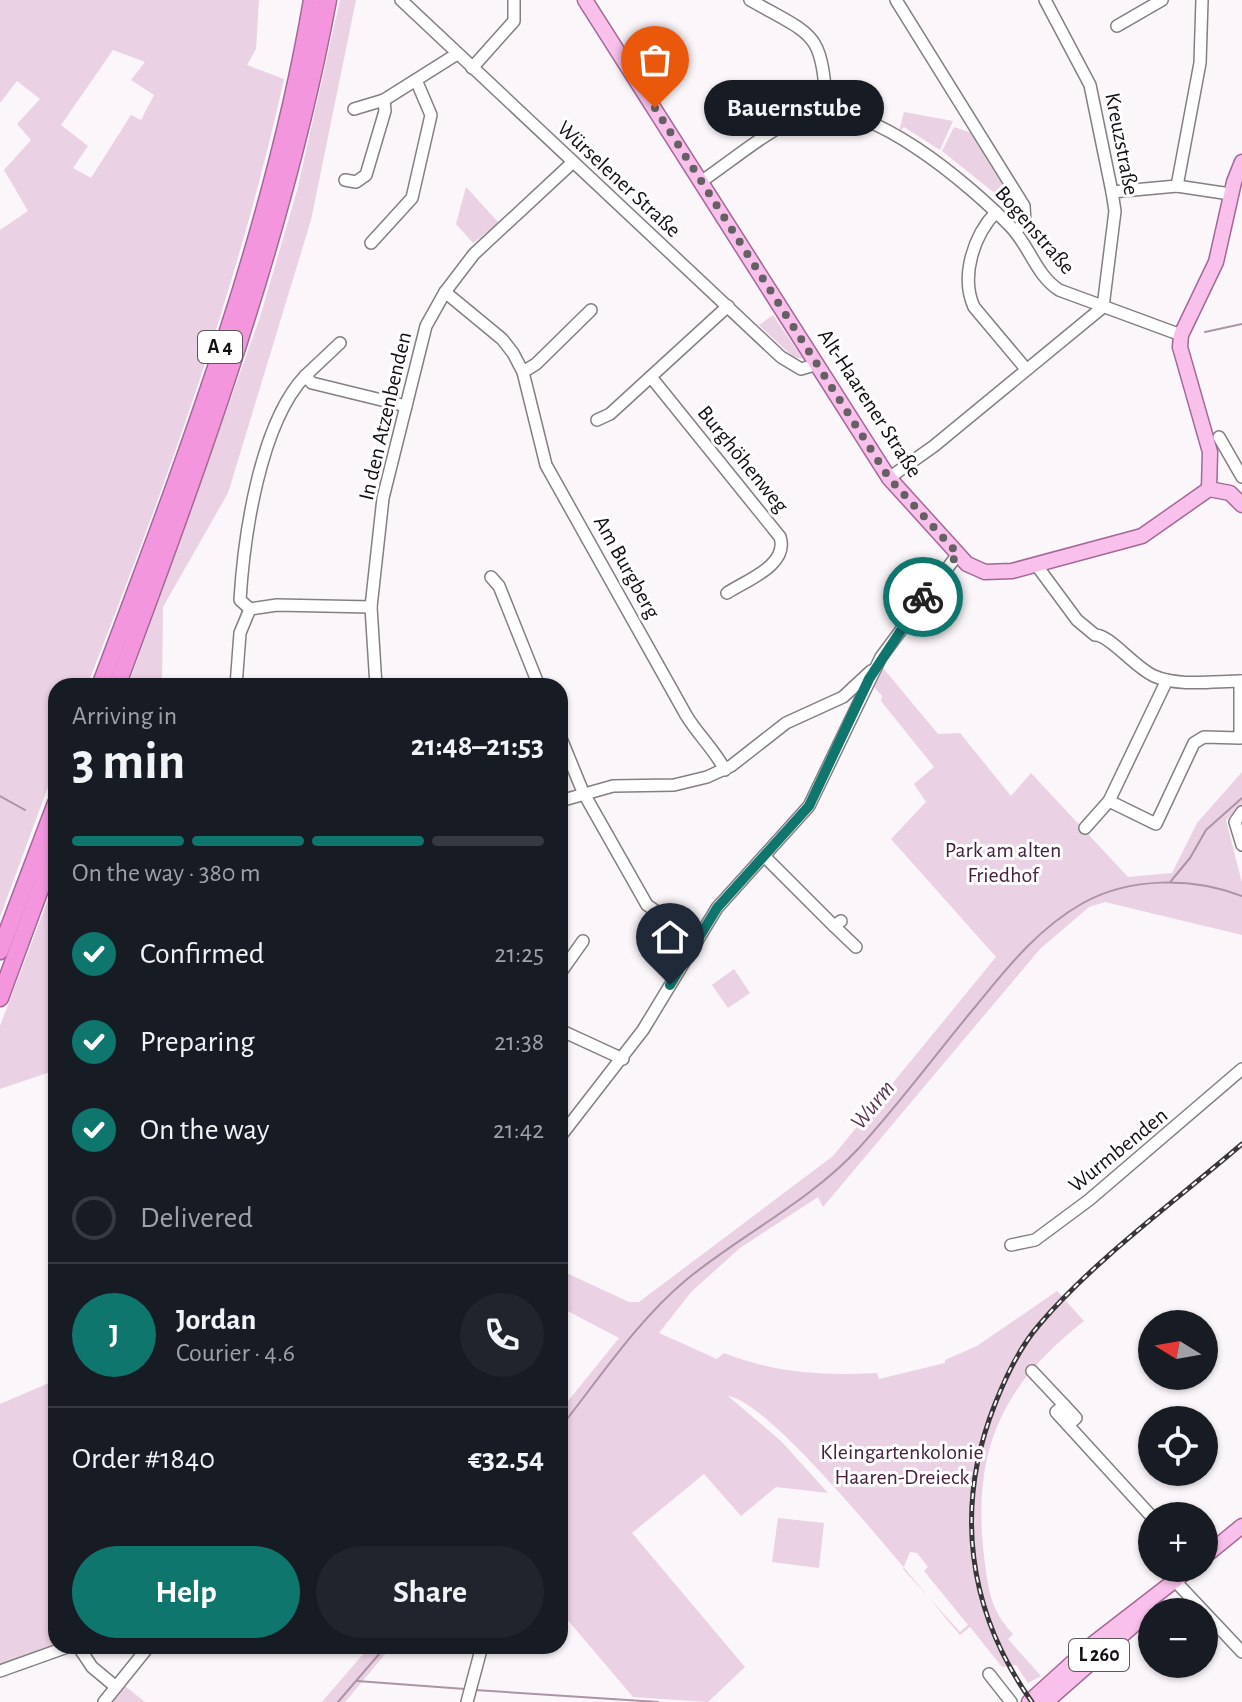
<!DOCTYPE html>
<html lang="en">
<head>
<meta charset="utf-8">
<style>
  :root { --surface:#171b24; --page:#20242c; --text:#f1f3f6; --muted:#9ea1a6; --line:#363941; --accent:#0f766e }
  body { margin:0; font-family:"Alegreya Sans",sans-serif; background:var(--page); color:var(--text); height:100vh; display:flex; flex-direction:column; font-size:30px; white-space:nowrap }
  * { box-sizing:border-box; margin:0 }
  p { font-size:26px; color:var(--muted) }
  .icon { flex:none; width:44px; height:44px; fill:none; stroke:currentColor; stroke-width:2; stroke-linecap:round; stroke-linejoin:round }
  .map { position:relative; flex:1; overflow:hidden }
  .side { position:absolute; left:48px; top:678px; width:520px; height:976px; display:flex; flex-direction:column; background:var(--surface); border-radius:24px; box-shadow:0 2px 6px #0004 }
  .side>* { flex:none }
  .needle { width:52px; rotate:281deg }
  .controls { position:absolute; left:1138px; top:1310px; display:grid; gap:16px }
  .controls a { display:grid; place-items:center; width:80px; height:80px; border-radius:50%; background:var(--surface); box-shadow:0 2px 6px #0004; font-size:40px }
  .pin { position:absolute; display:grid; place-items:center; width:68px; height:68px; color:#fff; margin:-82px -34px; border-radius:50% 50% 50% 0; rotate:-45deg; box-shadow:0 0 8px #0007 }
  .pin .icon { rotate:45deg }
  .courier { position:absolute; display:grid; place-items:center; width:80px; height:80px; margin:-40px; border:6px solid #0f766e; border-radius:50%; background:#fff; color:#222; box-shadow:0 2px 10px #0007 }
  .bubble { position:absolute; height:56px; border-radius:28px; background:var(--surface); box-shadow:0 2px 6px #0004; font-size:26px; font-weight:600; line-height:56px; text-align:center }
  .summary em { font-style:normal; font-weight:600 }
  .summary div { display:flex; flex-direction:column-reverse }
  .summary { display:flex; align-items:center; justify-content:space-between; height:136px; padding:0 24px }
  h1 { font-size:52px; font-weight:600; line-height:60px }
  .bar { display:grid; grid-template-columns:repeat(4,1fr); gap:12px 8px; align-content:center; height:96px; padding:0 24px }
  .bar i { height:10px; border-radius:6px; background:var(--line) }
  .bar .on { background:var(--accent) }
  .bar p { grid-column:span 4 }
  .line { display:flex; align-items:center; gap:20px; padding:0 24px; border-top:2px solid var(--line) }
  .line div { flex:1 }
  .round { display:grid; place-items:center; flex:none; width:84px; height:84px; border-radius:42px; background:var(--page) }
  ol { padding:0 24px; list-style:none }
  li { display:flex; align-items:center; gap:24px; height:88px }
  li p { margin-inline-start:auto }
  li .icon { padding:8px; border-radius:50%; background:var(--accent); color:#fff; stroke-width:4 }
  li:last-child { color:var(--muted) }
  li i { width:44px; height:44px; border:4px solid var(--line); border-radius:50% }
  .primary-button { display:flex; gap:16px; margin-top:auto; padding:16px 24px }
  .primary-button a { flex:1; height:92px; border-radius:48px; background:var(--accent); color:#fff; font-size:32px; font-weight:600; line-height:92px; text-align:center }
  .primary-button a+a { background:var(--page); color:var(--text) }
  .map>svg:first-child { display:block }
  .green { fill:#ead1e3; fill-rule:evenodd }
  .lines { fill:none; stroke-linecap:round; stroke-linejoin:round }
  .stream { stroke:#ad93a6; stroke-width:2 }
  .minor-casing { stroke:#847f82; stroke-width:14 }
  .major-casing { stroke:#a56797; stroke-width:17 }
  .highway-casing { stroke:#a56797; stroke-width:19 }
  .minor { stroke:#fff; stroke-width:11 }
  .major { stroke:#f8c0eb; stroke-width:14 }
  .highway { stroke:#f496de; stroke-width:16 }
  .rail-casing { stroke:#383638; stroke-width:5 }
  .rail { stroke:#fff; stroke-width:2; stroke-dasharray:6; stroke-linecap:butt }
  .done { stroke:#646063; stroke-width:8; stroke-dasharray:0 14.4 }
  .route { stroke:#0f766e; stroke-width:10 }
  .labels { text-anchor:middle; dominant-baseline:central; stroke-width:6; stroke-linejoin:round; paint-order:stroke }
  .shield { fill:#fff; stroke:#595859; stroke-width:2 }
  .shield-label { font-size:20px; font-weight:bold; fill:#121012 }
  .street-label { font-size:22px; fill:#121012; stroke:#fff }
  .park-label { font-size:22px; fill:#46213e; stroke:#fff }
  .water-label { font-size:24px; font-style:italic; fill:#5e3755; stroke:#fff }
</style>
</head>
<body>
<div class="map">
<svg width="1242" height="1702" viewBox="0 0 1242 1702">
  <rect width="100%" height="100%" fill="#fbf6f9"/>
  <!-- green -->
  <g class="green">
    <path d="M 0,0 L 259,0 L 256,49 L 247,65 L 284,79 C 238,288 165,487 87,686 L 56,686 L 56,765 L 0,917 L 0,230 L 28,211 L 4,170 L 31,140 L 17,124 L 40,99 L 17,81 L 0,103 ZM 113,50 L 145,62 L 131,80 L 154,95 L 141,120 L 131,115 L 91,178 L 73,168 L 88,146 L 61,125 Z"/>
    <path d="M 340,0 L 356,0 L 311,220 L 228,493 L 163,607 L 162,686 L 128,686 L 260,317 L 297,191 Z"/>
    <path d="M 904,112 L 953,121 L 940,150 L 904,127 L 899,132 Z"/>
    <path d="M 954,127 L 972,133 L 1020,210 L 1019,221 L 1003,208 L 1007,203 L 942,151 Z"/>
    <path d="M 466,187 L 499,223 L 473,243 L 456,224 Z"/>
    <path d="M 773,315 L 803,359 L 793,357 L 759,325 Z"/>
    <path d="M 883,668 L 938,734 L 960,733 L 1011,796 L 1031,773 L 1128,877 L 1172,873 L 1197,823 L 1242,772 L 1242,805 L 1226,820 L 1242,883 L 1242,935 L 1105,902 L 1089,907 L 1040,949 L 823,1207 L 818,1197 L 740,1248 L 692,1291 L 659,1333 L 717,1359 L 724,1353 C 775,1373 822,1376 877,1373 L 879,1379 L 945,1363 L 945,1360 L 977,1346 L 1057,1291 L 1084,1321 C 1001,1386 972,1451 984,1556 C 988,1588 990,1610 1013,1634 L 1008,1639 L 1041,1676 L 1028,1683 L 1016,1665 L 1002,1667 L 970,1627 L 960,1635 C 921,1590 775,1403 728,1396 L 781,1441 L 828,1493 L 776,1487 L 741,1516 L 704,1474 L 632,1533 L 745,1667 L 708,1702 L 633,1697 L 560,1611 L 560,1411 L 619,1338 L 560,1307 L 560,1270 L 629,1302 L 639,1302 L 833,1156 L 996,957 L 891,839 L 926,802 L 914,784 L 934,767 L 881,701 L 882,696 L 874,687 ZM 910,1552 L 917,1553 L 928,1567 L 924,1571 L 968,1625 L 960,1632 L 903,1569 Z"/>
    <path d="M 56,879 L 56,1070 L 0,1089 L 0,1026 Z"/>
    <path d="M 734,969 L 750,993 L 728,1008 L 712,985 Z"/>
    <path d="M 56,1380 L 57,1646 L 0,1663 L 0,1404 Z"/>
    <path d="M 778,1518 L 824,1523 L 819,1568 L 772,1562 Z"/>
    <path d="M 370,1646 L 392,1646 L 345,1702 L 322,1702 Z"/>
    <path d="M 125,1686 L 145,1702 L 113,1702 Z"/>
  </g>
  <g class="lines">
    <!-- stream -->
    <g class="stream">
      <path d="M 1205,332 L 1242,324"/>
      <path d="M 0,796 L 25,810"/>
      <path d="M 1171,881 L 1190,858 L 1206,830 L 1242,798"/>
      <path d="M 560,1428 C 599,1379 637,1321 686,1280 C 742,1234 809,1202 859,1148 C 900,1103 936,1054 975,1007 C 1008,967 1037,929 1083,903 C 1130,877 1192,877 1242,896"/>
      <path d="M 357,1681 L 465,1689"/>
      <path d="M 475,1690 L 658,1702"/>
      <path d="M 338,1702 L 386,1646"/>
    </g>
    <defs>
      <g id="minor">
        <path d="M 401,0 L 781,357 L 801,369 L 818,364"/>
        <path d="M 750,0 C 817,38 821,30 827,110"/>
        <path d="M 896,0 L 1024,206 L 1025,223 L 1015,231"/>
        <path d="M 1045,0 L 1090,85 L 1112,192 L 1115,211 L 1103,307"/>
        <path d="M 1117,26 L 1162,0"/>
        <path d="M 472,68 L 514,21 L 514,0"/>
        <path d="M 354,109 L 384,100 L 457,54"/>
        <path d="M 345,180 L 356,182 L 366,175 L 385,111 L 384,100"/>
        <path d="M 702,181 C 733,160 771,127 805,115 C 864,92 972,187 1011,227 C 1030,247 1036,275 1059,290 L 1181,335"/>
        <path d="M 1177,186 L 1200,63 L 1202,0"/>
        <path d="M 1112,192 L 1177,186 L 1230,194"/>
        <path d="M 996,212 C 974,235 960,276 974,307 L 1026,369"/>
        <path d="M 371,243 L 412,198 L 431,115 L 416,80"/>
        <path d="M 445,292 L 502,339 L 513,353 L 523,372 L 546,465 L 686,715 C 698,735 714,749 725,770"/>
        <path d="M 340,343 L 305,376 L 312,383 L 406,406"/>
        <path d="M 523,372 L 536,364 L 591,310"/>
        <path d="M 651,377 L 780,537 C 789,565 747,580 727,593"/>
        <path d="M 597,420 L 610,414 L 728,306"/>
        <path d="M 1219,437 L 1242,477"/>
        <path d="M 889,478 L 934,446 L 1103,307"/>
        <path d="M 1037,566 L 1077,620 L 1095,635 C 1109,634 1134,667 1154,676 C 1178,687 1216,681 1242,681"/>
        <path d="M 491,577 L 499,586 L 539,686"/>
        <path d="M 250,609 L 240,600 C 244,535 260,424 305,376"/>
        <path d="M 236,686 L 240,633 L 250,609 L 277,605 L 371,607"/>
        <path d="M 376,686 L 371,607 L 383,498 L 426,326 L 445,292 L 474,254 L 572,163"/>
        <path d="M 560,736 L 583,792 L 647,905 L 697,939"/>
        <path d="M 560,801 L 613,786 L 674,785 L 707,777 L 731,766 L 786,723 L 843,697 L 871,671"/>
        <path d="M 1109,801 L 1156,824 L 1194,743 L 1204,737 L 1240,738 L 1240,681"/>
        <path d="M 1242,812 L 1235,822 L 1242,845"/>
        <path d="M 1085,828 L 1109,801 L 1167,680"/>
        <path d="M 764,856 L 834,926"/>
        <path d="M 841,921 L 834,926 L 856,947"/>
        <path d="M 561,972 L 583,941"/>
        <path d="M 560,1030 L 623,1059"/>
        <path d="M 560,1137 L 643,1030 L 717,908 L 809,806 L 881,657 L 958,554"/>
        <path d="M 1011,1245 L 1035,1240 L 1089,1200 L 1242,1069"/>
        <path d="M 1032,1371 L 1064,1405 L 1056,1412 L 1152,1517"/>
        <path d="M 1064,1405 L 1076,1418 L 1068,1425"/>
        <path d="M 1176,1582 L 1242,1652"/>
        <path d="M 78,1646 L 92,1667 L 116,1687"/>
        <path d="M 0,1671 L 70,1646"/>
        <path d="M 989,1674 L 1011,1702"/>
        <path d="M 104,1702 L 149,1646"/>
        <path d="M 467,1702 L 482,1646"/>
      </g>
      <g id="major">
        <path d="M 585,0 L 889,478 L 967,564 L 985,572 L 1012,571 L 1142,536 L 1209,489 L 1230,493 L 1242,505"/>
        <path d="M 1209,489 L 1210,452 L 1180,347 L 1181,335 L 1216,262 L 1234,182 L 1242,162"/>
        <path d="M 1204,1557 L 1242,1526"/>
        <path d="M 1029,1702 L 1094,1643 L 1191,1568"/>
        <path d="M 1046,1702 L 1144,1616 L 1147,1605"/>
      </g>
      <g id="highway">
        <path d="M 100,686 C 184,463 272,236 312,0"/>
        <path d="M 117,686 C 200,462 284,236 328,0"/>
        <path d="M 0,951 L 56,803"/>
        <path d="M 0,998 L 56,846"/>
      </g>
    </defs>
    <!-- minor casing -->
    <use href="#minor" class="minor-casing"/>
    <!-- major casing -->
    <use href="#major" class="major-casing"/>
    <!-- highway casing -->
    <use href="#highway" class="highway-casing"/>
    <!-- minor -->
    <use href="#minor" class="minor"/>
    <!-- major -->
    <use href="#major" class="major"/>
    <!-- highway -->
    <use href="#highway" class="highway"/>
    <defs>
      <path id="rail" d="M 1032,1702 C 967,1611 954,1507 995,1404 C 1006,1376 1019,1348 1039,1325 C 1093,1261 1178,1199 1242,1144"/>
    </defs>
    <!-- rail casing -->
    <use href="#rail" class="rail-casing"/>
    <!-- rail -->
    <use href="#rail" class="rail"/>
  </g>
  <g class="lines">
    <!-- done -->
    <path class="done" d="M 655,108 L 889,478 L 958,554 L 923,597"/>
    <!-- route -->
    <path class="route" d="M 670,985 L 717,908 L 809,806 L 869,679 L 923,597"/>
  </g>
  <g class="labels">
    <!-- shield labels -->
    <g class="shield">
      <rect x="198" y="331" width="44" height="32" rx="6"/>
      <rect x="1069" y="1639" width="60" height="32" rx="6"/>
    </g>
    <g class="shield-label">
      <text x="220" y="347">A 4</text>
      <text x="1099" y="1655">L 260</text>
    </g>
    <!-- street labels -->
    <g class="street-label">
      <text transform="translate(1122 144) rotate(79)">Kreuzstraße</text>
      <text transform="translate(619 179) rotate(43)">Würselener Straße</text>
      <text transform="translate(1035 230) rotate(49)">Bogenstraße</text>
      <text transform="translate(870 403) rotate(57)">Alt-Haarener Straße</text>
      <text transform="translate(385 416) rotate(-77)">In den Atzenbenden</text>
      <text transform="translate(743 459) rotate(51)">Burghöhenweg</text>
      <text transform="translate(627 567) rotate(61)">Am Burgberg</text>
      <text transform="translate(1118 1150) rotate(-39)">Wurmbenden</text>
    </g>
    <!-- park labels -->
    <g class="park-label">
      <text x="1003" y="850">Park am alten<tspan x="1003" dy="25">Friedhof</tspan></text>
      <text x="902" y="1452">Kleingartenkolonie<tspan x="902" dy="25">Haaren-Dreieck</tspan></text>
    </g>
    <!-- water labels -->
    <g class="water-label">
      <text transform="translate(873 1105) rotate(-51)">Wurm</text>
    </g>
  </g>
</svg>
<div class="controls">
<a><svg class="needle" viewBox="-14 -14 28 28"><path d="M0-13l5 13h-10z" fill="#e53935"/><path d="M0 13l5-13h-10z" fill="#9ea1a6"/></svg></a>
<a><svg class="icon" aria-label="locate" viewBox="0 0 24 24"><circle cx="12" cy="12" r="6"/><path d="M12 2v4M12 18v4M2 12h4M18 12h4"/></svg></a>
<a>+</a>
<a>−</a>
</div>
<div class="pin" style="left:655px;top:108px;background:#ea580c"><svg class="icon" aria-label="bag" viewBox="0 0 24 24"><path d="M5 8h14l-1 12H6zM9 8a3 3 0 0 1 6 0"/></svg></div>
<div class="pin" style="left:670px;top:985px;background:#1f2937"><svg class="icon" aria-label="home" viewBox="0 0 24 24"><path d="M3 11l9-7 9 7M6 9v11h12V9"/></svg></div>
<div class="courier" style="left:923px;top:597px"><svg class="icon" aria-label="bike" viewBox="0 0 24 24"><circle cx="6" cy="16" r="4"/><circle cx="18" cy="16" r="4"/><path d="M6 16l4-8h5l3 8M10 8l3 8H6M13 5h3"/></svg></div>
<div class="bubble" style="left:704px;top:80px;width:180px">Bauernstube</div>
<section class="side">
<div class="summary"><div><h1>3 min</h1><p>Arriving in</p></div><em>21:48–21:53</em></div>
<div class="bar"><i class="on"></i><i class="on"></i><i class="on"></i><i></i><p>On the way · 380 m</p></div>
<ol>
<li><svg class="icon" aria-label="check" viewBox="0 0 24 24"><path d="M5 12l5 5 9-10"/></svg>Confirmed<p>21:25</p></li>
<li><svg class="icon" aria-label="check" viewBox="0 0 24 24"><path d="M5 12l5 5 9-10"/></svg>Preparing<p>21:38</p></li>
<li><svg class="icon" aria-label="check" viewBox="0 0 24 24"><path d="M5 12l5 5 9-10"/></svg>On the way<p>21:42</p></li>
<li><i></i>Delivered</li>
</ol>
<div class="line" style="height:144px"><b class="round" style="background:var(--accent);color:#fff">J</b><div><b>Jordan</b><p>Courier · 4.6</p></div><a class="round"><svg class="icon" aria-label="phone" viewBox="0 0 24 24"><path d="M5 4h4l2 5-3 2q2 4 5 5l2-3 5 2v4C11 20 4 13 5 4z"/></svg></a></div>
<div class="line" style="height:104px"><div>Order #1840</div><b>€32.54</b></div>
<div class="primary-button"><a>Help</a><a>Share</a></div>
</section>
</div>
</body>
</html>
